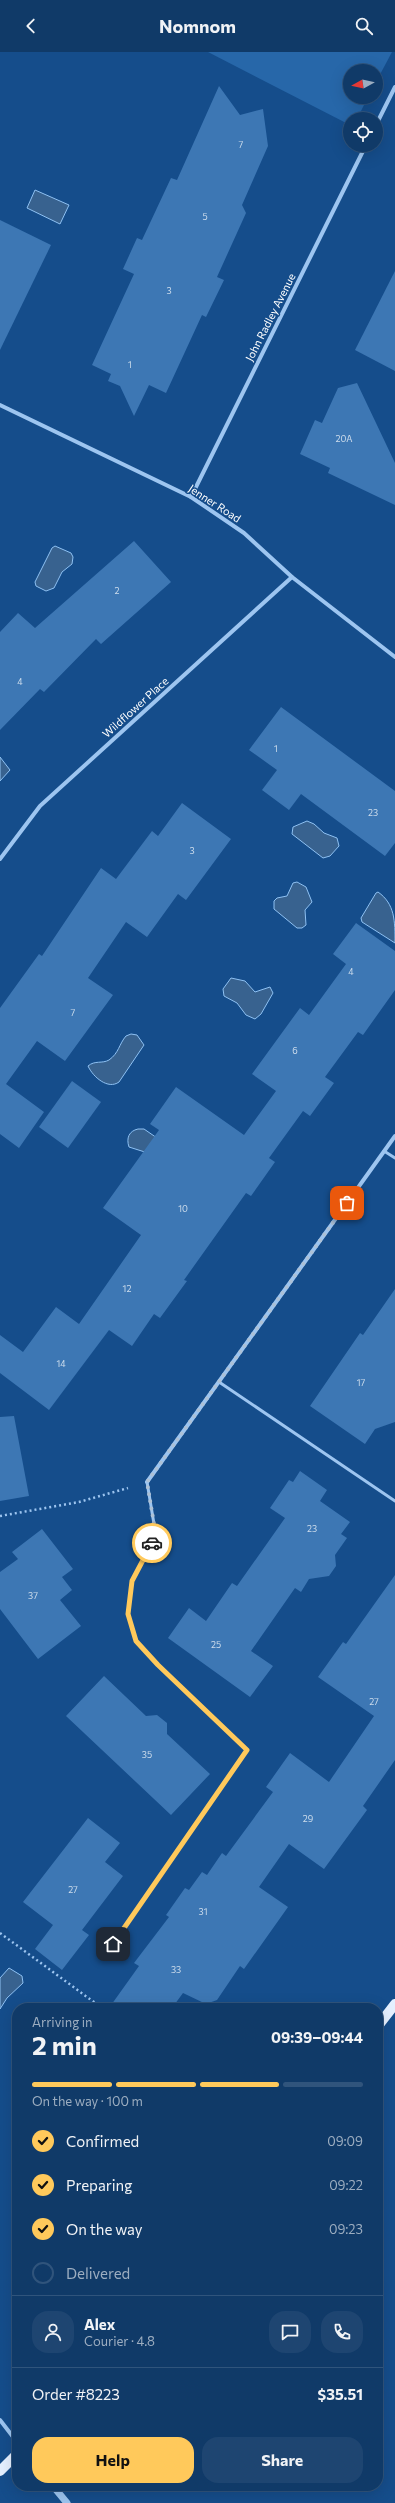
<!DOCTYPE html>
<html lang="en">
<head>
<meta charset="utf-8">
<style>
  :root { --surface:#103a68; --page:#1e4571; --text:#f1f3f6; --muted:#9cadc0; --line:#30547c; --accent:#ffc95b }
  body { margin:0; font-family:Commissioner,sans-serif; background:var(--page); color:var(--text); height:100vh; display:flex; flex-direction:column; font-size:15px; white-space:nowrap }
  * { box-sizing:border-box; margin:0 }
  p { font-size:13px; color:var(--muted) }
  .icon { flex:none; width:22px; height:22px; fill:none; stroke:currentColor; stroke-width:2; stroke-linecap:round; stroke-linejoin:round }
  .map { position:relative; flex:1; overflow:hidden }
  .panel { position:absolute; left:12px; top:1951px; width:371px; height:488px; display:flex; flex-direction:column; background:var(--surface); border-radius:16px; box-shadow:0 4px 16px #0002,0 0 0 1px var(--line) }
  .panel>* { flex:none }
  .needle { width:26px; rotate:262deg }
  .tools { position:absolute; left:343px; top:12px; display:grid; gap:8px }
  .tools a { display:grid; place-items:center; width:40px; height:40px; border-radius:50%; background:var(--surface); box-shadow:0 4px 16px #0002,0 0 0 1px var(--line); font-size:20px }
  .pin { position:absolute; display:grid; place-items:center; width:34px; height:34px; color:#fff; margin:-17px; border-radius:8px; box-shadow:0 2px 6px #0006 }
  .courier { position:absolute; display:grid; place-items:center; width:40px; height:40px; margin:-20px; border:3px solid #ffc95b; border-radius:50%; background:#fff; color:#222; box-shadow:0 1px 5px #0007 }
  .head em { font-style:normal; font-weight:700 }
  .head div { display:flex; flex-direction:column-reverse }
  .head { display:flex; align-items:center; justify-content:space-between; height:68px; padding:0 20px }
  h1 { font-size:26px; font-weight:700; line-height:30px }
  .bar { display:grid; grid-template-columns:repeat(4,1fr); gap:6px 4px; align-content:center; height:48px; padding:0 20px }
  .bar i { height:5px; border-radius:3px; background:var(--line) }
  .bar .active { background:var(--accent) }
  .bar p { grid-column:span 4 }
  .line { display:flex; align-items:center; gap:10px; padding:0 20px; border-top:1px solid var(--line) }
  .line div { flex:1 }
  .round { display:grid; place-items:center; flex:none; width:42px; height:42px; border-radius:16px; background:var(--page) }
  ol { padding:0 20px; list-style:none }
  li { display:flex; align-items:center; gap:12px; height:44px }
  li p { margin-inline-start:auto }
  li .icon { padding:4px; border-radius:50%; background:var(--accent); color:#111; stroke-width:4 }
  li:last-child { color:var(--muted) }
  li i { width:22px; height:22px; border:2px solid var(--line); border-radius:50% }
  .button { display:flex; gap:8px; margin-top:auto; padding:8px 20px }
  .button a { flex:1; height:46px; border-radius:16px; background:var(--accent); color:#111; font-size:16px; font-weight:700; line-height:46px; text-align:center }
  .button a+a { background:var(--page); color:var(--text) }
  header { display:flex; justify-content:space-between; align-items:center; height:52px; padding:0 20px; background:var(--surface); font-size:18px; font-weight:700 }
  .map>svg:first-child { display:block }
  .green { fill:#2767a9 }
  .water { fill:#38628f; stroke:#8ec1f3 }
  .building { fill:#3d77b4 }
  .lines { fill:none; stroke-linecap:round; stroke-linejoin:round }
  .path { stroke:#9dc5f0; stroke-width:2.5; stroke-dasharray:2 3; stroke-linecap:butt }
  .service { stroke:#9dc5f0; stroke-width:3 }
  .minor { stroke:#9dc5f0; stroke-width:4 }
  .tertiary { stroke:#9dc5f0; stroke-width:7 }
  .primary { stroke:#e5f0ff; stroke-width:10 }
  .done { stroke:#adc1d6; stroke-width:4; stroke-dasharray:0 7.2 }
  .route { stroke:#ffc95b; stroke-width:5 }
  .labels { text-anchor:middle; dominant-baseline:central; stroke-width:3; stroke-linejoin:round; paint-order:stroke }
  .number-label { font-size:9px; fill:#ceddec }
  .street-label { font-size:11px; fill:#fff; stroke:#154d8b }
</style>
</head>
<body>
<header><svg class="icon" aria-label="back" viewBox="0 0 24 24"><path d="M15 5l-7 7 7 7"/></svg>Nomnom<svg class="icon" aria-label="search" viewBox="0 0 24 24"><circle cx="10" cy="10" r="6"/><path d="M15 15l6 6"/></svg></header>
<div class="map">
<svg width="395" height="2451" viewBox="0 0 395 2451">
  <rect width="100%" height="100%" fill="#154d8b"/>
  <!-- green -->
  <path class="green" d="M 208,0 L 392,0 L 376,30 L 376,19 L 350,19 L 350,45 L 368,45 L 357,67 L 350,67 L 350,73 Z"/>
  <!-- water -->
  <g class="water">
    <path d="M 35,138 L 69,153 L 60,172 L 27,156 Z"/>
    <path d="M 55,494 L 71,501 L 73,505 L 72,512 L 62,520 L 54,536 L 46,539 L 36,534 L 35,530 L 52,496 Z"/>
    <path d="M 0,705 L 10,718 L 0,729 Z"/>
    <path d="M 307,769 L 314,772 L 324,781 L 337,786 L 339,794 L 330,804 L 323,806 L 292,782 L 293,775 Z"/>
    <path d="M 297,830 L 306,835 L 312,850 L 305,858 L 306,873 L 302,876 L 297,876 L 274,857 L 274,849 L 277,846 L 287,844 L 293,831 Z"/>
    <path d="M 378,840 C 395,852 395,869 395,891 L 362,870 L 361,866 L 376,841 Z"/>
    <path d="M 231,926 L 245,929 L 255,940 L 270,935 L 273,941 L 261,962 L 255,967 L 246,963 L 237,951 L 224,944 L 223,937 Z"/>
    <path d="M 131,982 L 137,983 L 144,993 L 119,1030 C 108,1038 93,1025 88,1014 C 95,1008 102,1012 109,1008 C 119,1001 119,992 126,984 Z"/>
    <path d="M 138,1077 L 144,1077 L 170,1095 L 148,1101 L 129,1095 C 126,1086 129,1079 138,1077 Z"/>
    <path d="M 9,1916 L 22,1924 L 23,1931 L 7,1946 L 0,1957 L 0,1926 Z"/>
  </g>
  <!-- building -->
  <g class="building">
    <path d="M 219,34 L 240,63 L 263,57 L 268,94 L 242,153 L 246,161 L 217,225 L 224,228 L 206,265 L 202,263 L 166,341 L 149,333 L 134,364 L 120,334 L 108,329 L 111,322 L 92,313 L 134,222 L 123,217 L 137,186 L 142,188 L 171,126 L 177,128 Z"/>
    <path d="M 0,168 L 51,193 L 0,298 Z"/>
    <path d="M 395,219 L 395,319 L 355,298 Z"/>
    <path d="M 357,331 L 395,411 L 395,453 L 328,421 L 330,416 L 300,402 L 315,368 L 322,371 L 338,336 Z"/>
    <path d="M 134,489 L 171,530 L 101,592 L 96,587 L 44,640 L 40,637 L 0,678 L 0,580 L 18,561 L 35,576 Z"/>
    <path d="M 281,655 L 395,739 L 395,791 L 385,804 L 301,742 L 289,758 L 262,738 L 277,718 L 249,698 Z"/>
    <path d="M 182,751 L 231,787 L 186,848 L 178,842 L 147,885 L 126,870 L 88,926 L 113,943 L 65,1009 L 37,989 L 6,1032 L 44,1060 L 19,1096 L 0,1082 L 0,956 L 39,902 L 42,904 L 101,816 L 116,827 L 152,779 L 158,784 Z"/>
    <path d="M 356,871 L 395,899 L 395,938 L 363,983 L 358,980 L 325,1025 L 334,1031 L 310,1064 L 303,1059 L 269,1106 L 275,1110 L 251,1144 L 246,1141 L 184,1228 L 187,1229 L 160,1266 L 154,1262 L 132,1294 L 109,1278 L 49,1358 L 0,1321 L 0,1283 L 23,1300 L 56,1255 L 79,1272 L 141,1183 L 103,1156 L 159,1078 L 150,1072 L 176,1035 L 244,1083 L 276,1039 L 252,1022 L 300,956 L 309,963 L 346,912 L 333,902 Z"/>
    <path d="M 72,1029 L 101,1050 L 68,1096 L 39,1075 Z"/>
    <path d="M 395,1237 L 395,1370 L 375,1377 L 365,1392 L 310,1354 L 360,1281 L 363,1283 Z"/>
    <path d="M 14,1364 L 29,1444 L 0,1449 L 0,1365 Z"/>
    <path d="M 300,1419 L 327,1438 L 320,1449 L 350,1470 L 341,1482 L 347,1486 L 335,1503 L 336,1514 L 329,1524 L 309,1527 L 301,1540 L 295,1536 L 251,1599 L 273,1614 L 250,1645 L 168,1586 L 189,1556 L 206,1569 L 232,1531 L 237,1534 L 285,1466 L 270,1456 L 289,1428 L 293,1430 Z"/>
    <path d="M 42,1477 L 73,1517 L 62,1525 L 72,1538 L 60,1548 L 81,1574 L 38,1607 L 0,1557 L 0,1520 L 18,1507 L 12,1500 Z"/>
    <path d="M 395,1523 L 395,1708 L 363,1754 L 367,1758 L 324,1817 L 289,1792 L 259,1835 L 288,1855 L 244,1917 L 240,1914 L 217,1948 L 206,1952 L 183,1941 L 172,1956 L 109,1956 L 139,1914 L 134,1911 L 169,1865 L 166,1863 L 185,1836 L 189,1838 L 202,1820 L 207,1823 L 222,1801 L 226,1804 L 273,1740 L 266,1735 L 290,1701 L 329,1730 L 374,1664 L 318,1625 L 343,1590 L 346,1592 Z"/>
    <path d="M 104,1624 L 146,1664 L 157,1663 L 167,1671 L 167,1682 L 210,1722 L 171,1763 L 66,1664 Z"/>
    <path d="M 88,1766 L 120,1791 L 105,1810 L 123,1824 L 82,1878 L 89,1883 L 62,1918 L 35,1897 L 53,1873 L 23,1850 Z"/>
  </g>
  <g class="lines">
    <!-- path -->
    <g class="path">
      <path d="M 0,1464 L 79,1450 L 128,1436"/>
      <path d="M 0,1881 L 102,1956"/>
    </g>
    <!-- service -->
    <g class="service">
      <path d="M 384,1099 L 395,1106"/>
      <path d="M 219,1330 L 395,1449"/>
      <path d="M 113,1892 L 247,1698 L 158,1613 L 136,1589 L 128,1562 L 132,1529 L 156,1484 L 147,1430"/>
    </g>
    <!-- minor -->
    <g class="minor">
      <path d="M 376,73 L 395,35"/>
      <path d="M 0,353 L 191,445 L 244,481 L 292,525 L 395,605"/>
      <path d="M 191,445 L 366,93"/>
      <path d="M 0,807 L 40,754 L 292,525"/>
      <path d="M 147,1430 L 395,1084"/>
      <path d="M 0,2368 L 17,2390"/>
    </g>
    <!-- tertiary -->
    <path class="tertiary" d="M 53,2434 L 67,2451"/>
    <!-- primary -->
    <g class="primary">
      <path d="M 378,1974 L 395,1952"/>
      <path d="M 0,2419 L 17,2402"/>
    </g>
  </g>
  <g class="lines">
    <!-- done -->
    <path class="done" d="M 152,1491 L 156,1484 L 147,1430 L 347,1151"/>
    <!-- route -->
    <path class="route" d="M 113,1892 L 247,1698 L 158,1613 L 136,1589 L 128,1562 L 132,1529 L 152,1491"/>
  </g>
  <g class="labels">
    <!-- number labels -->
    <g class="number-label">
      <text x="241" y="92">7</text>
      <text x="205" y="164">5</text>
      <text x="169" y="238">3</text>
      <text x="130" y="312">1</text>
      <text x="344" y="386">20A</text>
      <text x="117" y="538">2</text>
      <text x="20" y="629">4</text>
      <text x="276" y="696">1</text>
      <text x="373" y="760">23</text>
      <text x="192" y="798">3</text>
      <text x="351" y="919">4</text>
      <text x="73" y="960">7</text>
      <text x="295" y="998">6</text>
      <text x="183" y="1156">10</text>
      <text x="127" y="1236">12</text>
      <text x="61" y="1311">14</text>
      <text x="361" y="1330">17</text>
      <text x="312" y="1476">23</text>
      <text x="33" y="1543">37</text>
      <text x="216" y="1592">25</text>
      <text x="374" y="1649">27</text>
      <text x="147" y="1702">35</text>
      <text x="308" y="1766">29</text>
      <text x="73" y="1837">27</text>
      <text x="203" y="1859">31</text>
      <text x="176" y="1917">33</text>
    </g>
    <!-- street labels -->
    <g class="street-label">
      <text transform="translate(270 265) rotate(-63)">John Radley Avenue</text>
      <text transform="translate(215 451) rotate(33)">Jenner Road</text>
      <text transform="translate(135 655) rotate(-42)">Wildflower Place</text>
    </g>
  </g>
</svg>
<div class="tools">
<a><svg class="needle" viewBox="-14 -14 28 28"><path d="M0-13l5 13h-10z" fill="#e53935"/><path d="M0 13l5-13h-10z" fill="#9cadc0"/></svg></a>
<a><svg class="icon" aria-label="locate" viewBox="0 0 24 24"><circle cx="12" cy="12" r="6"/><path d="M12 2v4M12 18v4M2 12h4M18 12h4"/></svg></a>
</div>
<div class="pin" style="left:347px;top:1151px;background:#ea580c"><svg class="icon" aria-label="bag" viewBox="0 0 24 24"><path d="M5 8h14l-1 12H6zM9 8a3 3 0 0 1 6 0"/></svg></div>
<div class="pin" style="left:113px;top:1892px;background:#1f2937"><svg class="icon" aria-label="home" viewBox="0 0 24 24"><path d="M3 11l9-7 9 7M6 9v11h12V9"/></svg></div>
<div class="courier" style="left:152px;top:1491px"><svg class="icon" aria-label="car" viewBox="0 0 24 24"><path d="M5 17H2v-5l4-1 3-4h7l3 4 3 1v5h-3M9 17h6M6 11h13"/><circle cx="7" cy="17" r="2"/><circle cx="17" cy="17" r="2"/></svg></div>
<section class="panel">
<div class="head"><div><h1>2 min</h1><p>Arriving in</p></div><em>09:39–09:44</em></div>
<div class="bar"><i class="active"></i><i class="active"></i><i class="active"></i><i></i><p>On the way · 100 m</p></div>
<ol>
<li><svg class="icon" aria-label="check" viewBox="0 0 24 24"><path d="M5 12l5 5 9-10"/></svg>Confirmed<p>09:09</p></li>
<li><svg class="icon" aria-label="check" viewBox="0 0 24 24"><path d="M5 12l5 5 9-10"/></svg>Preparing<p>09:22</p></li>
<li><svg class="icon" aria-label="check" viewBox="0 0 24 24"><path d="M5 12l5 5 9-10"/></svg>On the way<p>09:23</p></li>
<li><i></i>Delivered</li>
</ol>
<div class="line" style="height:72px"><a class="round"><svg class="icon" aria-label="person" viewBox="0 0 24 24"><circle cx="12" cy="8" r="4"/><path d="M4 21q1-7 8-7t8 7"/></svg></a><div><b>Alex</b><p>Courier · 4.8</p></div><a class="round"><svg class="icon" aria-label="chat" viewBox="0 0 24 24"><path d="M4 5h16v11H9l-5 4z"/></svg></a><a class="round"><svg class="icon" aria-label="phone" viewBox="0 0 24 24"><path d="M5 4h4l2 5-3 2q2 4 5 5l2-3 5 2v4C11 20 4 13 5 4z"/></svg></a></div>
<div class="line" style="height:52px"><div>Order #8223</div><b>$35.51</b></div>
<div class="button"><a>Help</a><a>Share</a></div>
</section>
</div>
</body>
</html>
